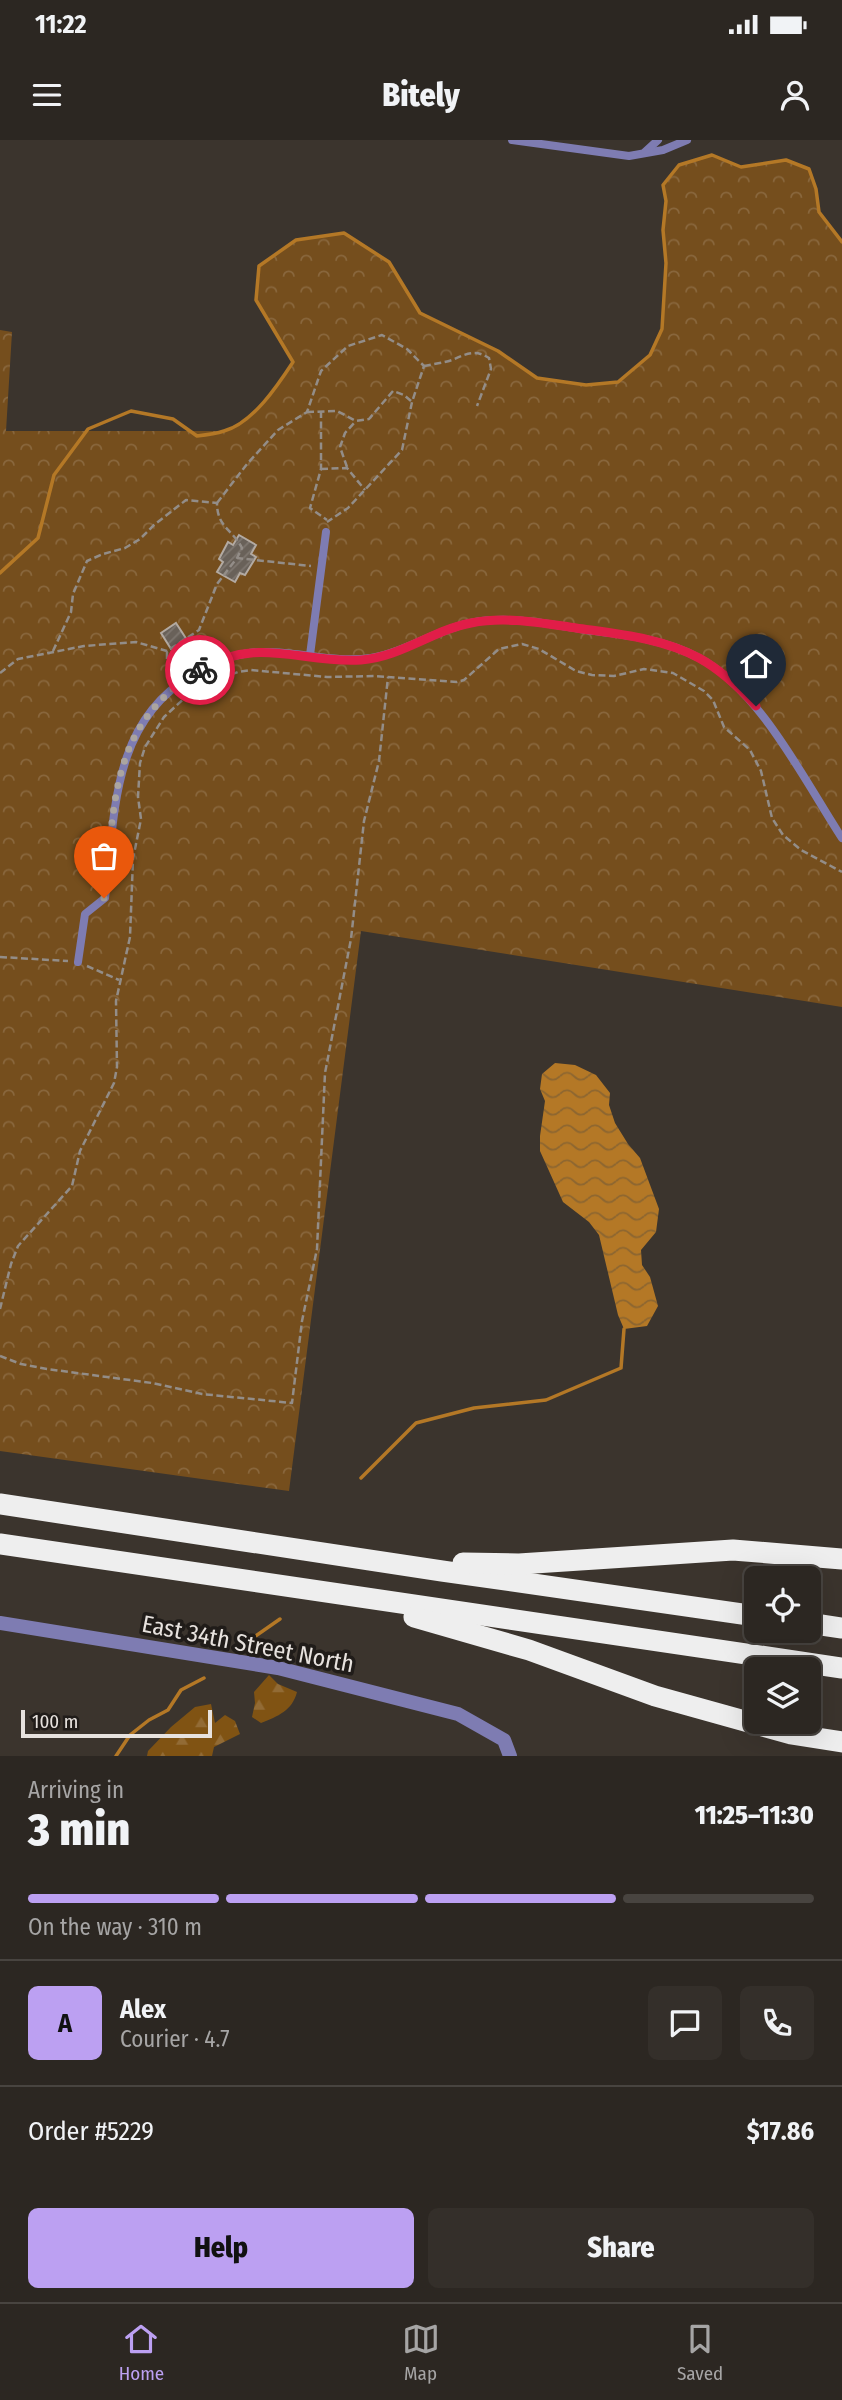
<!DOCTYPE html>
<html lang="en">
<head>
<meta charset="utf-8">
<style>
  :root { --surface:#2c2722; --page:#342f2a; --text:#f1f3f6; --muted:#a6a5a5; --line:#484440; --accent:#bca0f2 }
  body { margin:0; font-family:"Fira Sans Condensed",sans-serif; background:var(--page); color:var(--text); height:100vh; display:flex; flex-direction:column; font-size:26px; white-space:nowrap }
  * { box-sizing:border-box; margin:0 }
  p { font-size:23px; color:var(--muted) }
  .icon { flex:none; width:38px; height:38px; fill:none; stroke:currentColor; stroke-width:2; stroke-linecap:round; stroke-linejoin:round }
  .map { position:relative; height:1616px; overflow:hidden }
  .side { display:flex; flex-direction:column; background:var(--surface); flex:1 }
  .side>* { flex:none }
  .controls { position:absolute; left:744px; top:1426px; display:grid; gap:14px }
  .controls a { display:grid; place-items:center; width:77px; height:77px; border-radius:10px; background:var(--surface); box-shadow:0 7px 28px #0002,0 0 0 2px var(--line); font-size:35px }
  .scale { position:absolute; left:21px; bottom:18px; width:191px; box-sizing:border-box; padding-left:7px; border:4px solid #e7e2de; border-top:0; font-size:19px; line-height:24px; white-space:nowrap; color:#e7e2de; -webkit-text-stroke:5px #201c19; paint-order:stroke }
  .pin { position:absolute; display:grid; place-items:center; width:60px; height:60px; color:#fff; margin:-72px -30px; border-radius:50% 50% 50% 0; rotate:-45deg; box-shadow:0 0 7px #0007 }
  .pin .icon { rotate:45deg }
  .courier { position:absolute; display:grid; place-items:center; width:70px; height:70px; margin:-35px; border:5px solid #e11d48; border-radius:50%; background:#fff; color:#222; box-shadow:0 2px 9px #0007 }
  .head em { font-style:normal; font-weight:800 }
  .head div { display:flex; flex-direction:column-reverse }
  .head { display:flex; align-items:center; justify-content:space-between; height:119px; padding:0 28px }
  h1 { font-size:46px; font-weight:800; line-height:52px }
  .bar { display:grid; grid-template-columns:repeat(4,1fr); gap:10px 7px; align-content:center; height:84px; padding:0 28px }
  .bar i { height:9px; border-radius:5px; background:var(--line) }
  .bar .current { background:var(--accent) }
  .bar p { grid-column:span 4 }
  .line { display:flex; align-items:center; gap:18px; padding:0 28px; border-top:2px solid var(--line) }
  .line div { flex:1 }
  .round { display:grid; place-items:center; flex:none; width:74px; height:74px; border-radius:10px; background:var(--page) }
  .primary-button { display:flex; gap:14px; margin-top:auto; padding:14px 28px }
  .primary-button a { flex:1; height:80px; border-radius:10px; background:var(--accent); color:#111; font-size:28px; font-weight:800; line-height:80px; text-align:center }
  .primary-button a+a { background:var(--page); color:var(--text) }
  .status { display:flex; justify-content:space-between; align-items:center; height:49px; padding:0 35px; background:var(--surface); direction:ltr }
  .status svg { height:19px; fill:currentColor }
  header { display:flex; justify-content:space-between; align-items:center; height:91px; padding:0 28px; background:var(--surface); font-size:32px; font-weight:800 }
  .tabs { display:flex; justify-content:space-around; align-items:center; height:98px; border-top:2px solid var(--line); background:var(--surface); font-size:19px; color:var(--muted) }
  .tabs a { display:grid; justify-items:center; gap:4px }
  .tabs .current { color:var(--accent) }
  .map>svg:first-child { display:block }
  .forest { fill:url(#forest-firs) }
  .park { fill:url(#park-crowns) }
  .water { fill:url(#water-waves) }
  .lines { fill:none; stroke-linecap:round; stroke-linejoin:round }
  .stream { stroke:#b47826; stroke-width:3.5 }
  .building { fill:url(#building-hatch); stroke:#b3aaa2; stroke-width:2 }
  .path { stroke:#938d88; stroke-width:2.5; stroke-dasharray:7 3.5; stroke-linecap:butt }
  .lane { stroke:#7e7cb2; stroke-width:8 }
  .street { stroke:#7e7cb2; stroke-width:14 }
  .highway { stroke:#eee; stroke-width:21 }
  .done { stroke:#aba5a0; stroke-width:7; stroke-dasharray:0 12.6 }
  .route { stroke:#e11d48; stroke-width:9 }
  .labels { text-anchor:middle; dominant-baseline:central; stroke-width:7; stroke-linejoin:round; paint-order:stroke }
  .street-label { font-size:24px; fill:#e7e2de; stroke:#201c19 }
</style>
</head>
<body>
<div class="status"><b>11:22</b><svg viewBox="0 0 49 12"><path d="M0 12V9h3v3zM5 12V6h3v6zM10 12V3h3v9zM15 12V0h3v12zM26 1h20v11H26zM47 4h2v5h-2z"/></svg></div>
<header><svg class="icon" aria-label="menu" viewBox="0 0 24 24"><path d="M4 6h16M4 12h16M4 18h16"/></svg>Bitely<svg class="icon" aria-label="person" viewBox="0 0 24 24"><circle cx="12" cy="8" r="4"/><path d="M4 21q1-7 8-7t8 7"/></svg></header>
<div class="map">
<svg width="842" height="1616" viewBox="0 0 842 1616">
  <defs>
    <pattern id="forest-firs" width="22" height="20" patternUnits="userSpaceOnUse" patternTransform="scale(1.75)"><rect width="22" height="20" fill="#805313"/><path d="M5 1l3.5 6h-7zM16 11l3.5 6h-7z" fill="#926b35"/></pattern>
    <pattern id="park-crowns" width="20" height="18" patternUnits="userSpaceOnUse" patternTransform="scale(1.75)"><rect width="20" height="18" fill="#754e1d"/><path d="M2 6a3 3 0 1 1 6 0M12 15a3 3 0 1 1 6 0" fill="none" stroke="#89673d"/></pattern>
    <pattern id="water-waves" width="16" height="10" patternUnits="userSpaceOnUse" patternTransform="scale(1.75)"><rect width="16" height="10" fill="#b47826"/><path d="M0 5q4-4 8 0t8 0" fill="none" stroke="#8d6630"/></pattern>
    <pattern id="building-hatch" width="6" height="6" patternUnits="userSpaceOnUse" patternTransform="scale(1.75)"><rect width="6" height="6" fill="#696159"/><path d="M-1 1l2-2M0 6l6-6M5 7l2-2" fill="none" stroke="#7e7770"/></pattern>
  </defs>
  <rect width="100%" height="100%" fill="#3b342d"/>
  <!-- forest -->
  <g class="forest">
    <path d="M 269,1535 L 278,1544 L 297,1552 C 292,1571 278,1576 261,1583 L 252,1577 L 255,1563 L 254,1552 Z"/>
    <path d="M 211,1564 L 215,1583 L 225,1575 L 235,1581 L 240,1594 L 214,1607 L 212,1616 L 147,1616 L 148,1611 L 171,1587 L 195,1567 Z"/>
  </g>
  <!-- park -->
  <path class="park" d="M 712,15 L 741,27 L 786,20 L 809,29 L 816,49 L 820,72 L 842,102 L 842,867 L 361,791 L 289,1351 L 0,1311 L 0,190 L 12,192 L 6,291 L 227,291 C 259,269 272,254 293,222 L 256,160 L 259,126 L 296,100 L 344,93 L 389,122 L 420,173 L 498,211 L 537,238 L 586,245 L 618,242 L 650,215 L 662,189 L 666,123 L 663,90 L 666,61 L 663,45 L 679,25 Z"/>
  <!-- water -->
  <path class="water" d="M 555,923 L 575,925 L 596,935 L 610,953 L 609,965 L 615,983 L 628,1004 L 640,1018 L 659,1069 L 656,1092 L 641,1110 L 642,1125 L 650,1137 L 658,1166 L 647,1186 L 624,1189 L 618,1175 L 599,1095 L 589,1082 L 563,1062 L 540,1011 L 540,996 L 545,961 L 540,949 L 542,934 Z"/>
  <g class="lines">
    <!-- stream -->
    <g class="stream">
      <path d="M 0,433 L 38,398 L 54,335 L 88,289 L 131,271 L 173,279 L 197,296 C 206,295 215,294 224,291 C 253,283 278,245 293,222 L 256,160 L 259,126 L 296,100 L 344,93 L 389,122 L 420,173 L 498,211 L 537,238 L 586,245 L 618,242 L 650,215 L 662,189 L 666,123 L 663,90 L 666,61 L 663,45 L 679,25 L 712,15 L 741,27 L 786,20 L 809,29 L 816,49 L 819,72 L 842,102"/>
      <path d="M 361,1338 L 416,1283 L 474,1268 L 546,1260 L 621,1228 L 624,1189"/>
      <path d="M 240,1507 L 280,1479"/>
      <path d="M 116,1616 L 130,1595 L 149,1580 L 168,1570 L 181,1550 L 204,1538"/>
    </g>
  </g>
  <!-- building -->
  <g class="building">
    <path d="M 239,395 L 256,405 L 251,414 L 256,417 L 245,435 L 240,433 L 235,442 L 217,432 L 223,422 L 219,419 L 228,402 L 233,405 Z"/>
    <path d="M 176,483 L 187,500 L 171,509 L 161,493 Z"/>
  </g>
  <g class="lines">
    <!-- path -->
    <g class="path">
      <path d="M 424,226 C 433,224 443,223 452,220 C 466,214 475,209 489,218 L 491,229 L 477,266"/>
      <path d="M 321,271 L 321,329 L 310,368 L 327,380"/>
      <path d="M 307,272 L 337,271 L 356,281 L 369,279 L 393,251 L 404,255 L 411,261"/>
      <path d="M 347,327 L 340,307 L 345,293 L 356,281"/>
      <path d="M 321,329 L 347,328 L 365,350"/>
      <path d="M 217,363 L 247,324 L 278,290 L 307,272 L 321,231 L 348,206 L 382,195 L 407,209 L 424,226 L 412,262 L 402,310 L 348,368 L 327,382"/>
      <path d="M 192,496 L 206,514"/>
      <path d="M 53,511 L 71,472 L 73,454 L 87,421 L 103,414 L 125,408 L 140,399 L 154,385 L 186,360 L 217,363 C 217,387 232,389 242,408 L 237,418"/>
      <path d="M 167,512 L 167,521 L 175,534"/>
      <path d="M 0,533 L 18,519 L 84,506 L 136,502 L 167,511 L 199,490 L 217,444 L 237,418 L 311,426"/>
      <path d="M 0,817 L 68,821"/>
      <path d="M 87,826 L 119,840"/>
      <path d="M 0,1169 L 11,1124 L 18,1106 L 72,1046 L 80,1011 L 114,943 L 117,927 L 116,861 L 130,797 L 133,719 L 141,679 L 138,657 L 140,623 L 145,607 L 164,577 L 190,553 L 205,544 L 238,532 L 251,530 L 327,537 L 374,536 L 457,542 L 464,540 L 499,509 L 522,504 L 539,509 L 576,531 L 592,535 L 614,536 L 644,529 L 673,533 L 704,551 L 713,560 L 724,587 L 750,610 L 761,631 L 772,678 L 783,695 L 801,710 L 842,732"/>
      <path d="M 0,1216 L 21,1224 L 47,1229 L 152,1243 L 202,1254 L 292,1263 L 302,1181 L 317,1109 L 325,933 L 351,799 L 364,681 L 379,621 L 388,537"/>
    </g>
    <!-- lane -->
    <g class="lane">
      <path d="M 512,0 L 629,16 L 663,10 L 687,0"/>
      <path d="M 645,12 L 658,0"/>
      <path d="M 310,515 L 326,392"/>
      <path d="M 78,822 L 85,774 L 105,758 C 115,676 111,583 191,536 C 209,524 227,516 249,513 C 290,508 330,524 371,518 C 406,512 436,490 470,483 C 509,475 548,484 586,490 C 625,495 664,499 699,518 C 760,550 804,640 842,698"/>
    </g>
    <!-- street -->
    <path class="street" d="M 0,1483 L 278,1528 L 458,1574 L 504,1600 L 510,1616"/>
    <!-- highway -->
    <g class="highway">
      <path d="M 0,1364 L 442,1431 L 756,1476"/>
      <path d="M 0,1404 L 842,1528"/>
      <path d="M 463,1423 L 519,1424 L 733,1410 L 842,1419"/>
      <path d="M 414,1477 L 529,1510 L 655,1556 L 791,1594 L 842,1602"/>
      <path d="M 808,1483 L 842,1488"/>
    </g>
  </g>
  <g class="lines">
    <!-- done -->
    <path class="done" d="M 104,758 C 116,663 108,585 200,530"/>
    <!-- route -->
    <path class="route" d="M 200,530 C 257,495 303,524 361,520 C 401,517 433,490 471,483 C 506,476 541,483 576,488 C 618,494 662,498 699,518 C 721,530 739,547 756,566"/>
  </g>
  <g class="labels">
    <!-- street labels -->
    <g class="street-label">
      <text transform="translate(248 1504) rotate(11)">East 34th Street North</text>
    </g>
  </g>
</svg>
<div class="controls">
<a><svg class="icon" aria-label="locate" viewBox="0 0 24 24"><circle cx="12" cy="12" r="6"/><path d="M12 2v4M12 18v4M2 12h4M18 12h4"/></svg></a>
<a><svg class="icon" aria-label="layers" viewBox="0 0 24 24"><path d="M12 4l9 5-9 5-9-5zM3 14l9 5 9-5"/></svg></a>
</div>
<div class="scale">100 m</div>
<div class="pin" style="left:104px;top:758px;background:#ea580c"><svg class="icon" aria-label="bag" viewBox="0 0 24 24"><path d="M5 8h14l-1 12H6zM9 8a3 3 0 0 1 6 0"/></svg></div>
<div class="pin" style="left:756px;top:566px;background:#1f2937"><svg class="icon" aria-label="home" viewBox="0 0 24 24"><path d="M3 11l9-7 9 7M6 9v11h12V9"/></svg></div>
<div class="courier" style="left:200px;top:530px"><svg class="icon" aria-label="bike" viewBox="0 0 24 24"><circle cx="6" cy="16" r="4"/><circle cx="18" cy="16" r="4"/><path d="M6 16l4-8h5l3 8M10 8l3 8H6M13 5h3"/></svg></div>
</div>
<section class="side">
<div class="head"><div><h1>3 min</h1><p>Arriving in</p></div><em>11:25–11:30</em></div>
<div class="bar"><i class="current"></i><i class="current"></i><i class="current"></i><i></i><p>On the way · 310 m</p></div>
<div class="line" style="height:126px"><b class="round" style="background:var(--accent);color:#111">A</b><div><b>Alex</b><p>Courier · 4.7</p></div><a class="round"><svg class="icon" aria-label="chat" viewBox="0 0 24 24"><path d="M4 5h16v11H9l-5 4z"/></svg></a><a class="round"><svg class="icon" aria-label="phone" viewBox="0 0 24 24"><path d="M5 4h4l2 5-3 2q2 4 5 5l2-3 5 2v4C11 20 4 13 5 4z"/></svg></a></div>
<div class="line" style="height:91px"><div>Order #5229</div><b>$17.86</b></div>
<div class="primary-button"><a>Help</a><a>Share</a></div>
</section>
<nav class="tabs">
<a class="current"><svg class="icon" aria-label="home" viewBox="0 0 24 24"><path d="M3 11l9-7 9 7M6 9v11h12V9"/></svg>Home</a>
<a><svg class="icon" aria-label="map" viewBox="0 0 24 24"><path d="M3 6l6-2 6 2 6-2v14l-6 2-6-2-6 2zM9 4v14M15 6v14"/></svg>Map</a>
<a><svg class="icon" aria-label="saved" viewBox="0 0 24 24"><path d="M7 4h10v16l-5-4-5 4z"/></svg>Saved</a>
</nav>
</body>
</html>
